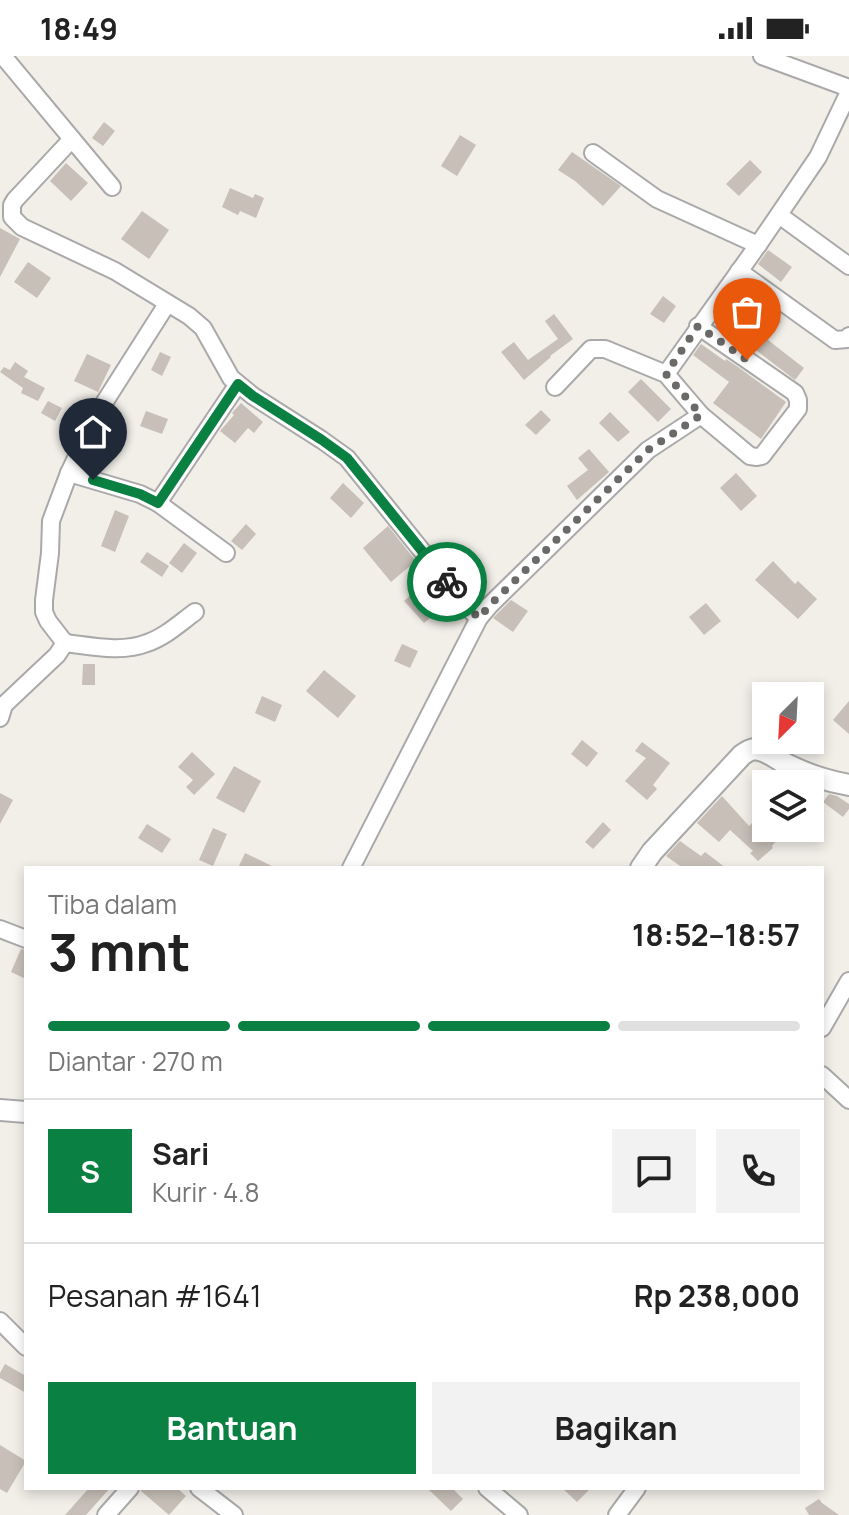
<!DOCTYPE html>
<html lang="id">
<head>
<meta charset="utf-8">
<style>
  :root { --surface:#fff; --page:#f2f2f2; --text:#222; --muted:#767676; --line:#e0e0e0; --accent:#0b8043 }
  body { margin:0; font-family:Manrope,sans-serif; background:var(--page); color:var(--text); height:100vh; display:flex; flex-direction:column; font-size:30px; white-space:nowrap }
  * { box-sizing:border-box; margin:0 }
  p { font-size:26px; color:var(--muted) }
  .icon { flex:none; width:44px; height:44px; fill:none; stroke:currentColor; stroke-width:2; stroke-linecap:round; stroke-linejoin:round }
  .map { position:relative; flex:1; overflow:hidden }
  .details { position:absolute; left:24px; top:810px; width:800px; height:624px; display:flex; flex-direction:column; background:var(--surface); border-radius:0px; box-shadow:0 4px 12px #0003 }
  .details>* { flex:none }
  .needle { width:52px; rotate:204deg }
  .tools { position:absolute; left:752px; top:626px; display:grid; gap:16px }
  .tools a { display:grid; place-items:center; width:72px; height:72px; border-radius:0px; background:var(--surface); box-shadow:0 4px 12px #0003; font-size:40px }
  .pin { position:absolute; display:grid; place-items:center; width:68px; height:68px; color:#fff; margin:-82px -34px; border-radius:50% 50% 50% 0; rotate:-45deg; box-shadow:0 0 8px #0007 }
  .pin .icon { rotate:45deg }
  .courier { position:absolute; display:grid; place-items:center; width:80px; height:80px; margin:-40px; border:6px solid #0b8043; border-radius:50%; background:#fff; color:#222; box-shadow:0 2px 10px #0007 }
  .headline em { font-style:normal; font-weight:700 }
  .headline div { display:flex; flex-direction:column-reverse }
  .headline { display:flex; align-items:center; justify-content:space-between; height:136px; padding:0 24px }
  h1 { font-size:52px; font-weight:700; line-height:60px }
  .bar { display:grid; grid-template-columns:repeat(4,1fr); gap:12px 8px; align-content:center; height:96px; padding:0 24px }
  .bar i { height:10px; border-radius:6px; background:var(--line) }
  .bar .current { background:var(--accent) }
  .bar p { grid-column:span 4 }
  .line { display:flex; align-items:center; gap:20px; padding:0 24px; border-top:2px solid var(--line) }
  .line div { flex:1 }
  .round { display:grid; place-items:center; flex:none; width:84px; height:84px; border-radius:0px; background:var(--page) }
  .button { display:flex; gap:16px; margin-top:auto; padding:16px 24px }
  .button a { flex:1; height:92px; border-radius:0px; background:var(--accent); color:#fff; font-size:32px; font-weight:700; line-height:92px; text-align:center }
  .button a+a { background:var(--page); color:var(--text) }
  .status { display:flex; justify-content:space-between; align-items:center; height:56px; padding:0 40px; background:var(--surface); direction:ltr }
  .status svg { height:22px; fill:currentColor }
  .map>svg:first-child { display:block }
  .building { fill:#c7bfb8 }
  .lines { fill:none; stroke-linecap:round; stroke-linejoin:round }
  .minor-casing { stroke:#a9a9a9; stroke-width:20 }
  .tertiary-casing { stroke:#a9a9a9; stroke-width:24 }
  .minor { stroke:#fff; stroke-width:16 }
  .tertiary { stroke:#fff; stroke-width:20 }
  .done { stroke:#6b6a68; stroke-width:8; stroke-dasharray:0 14.4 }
  .route { stroke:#0b8043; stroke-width:10 }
</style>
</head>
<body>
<div class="status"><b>18:49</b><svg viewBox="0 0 49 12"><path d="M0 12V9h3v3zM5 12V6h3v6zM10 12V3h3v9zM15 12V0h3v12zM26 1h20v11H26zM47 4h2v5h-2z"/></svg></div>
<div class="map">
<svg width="849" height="1459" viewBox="0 0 849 1459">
  <rect width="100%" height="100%" fill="#f2efe9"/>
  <!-- building -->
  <g class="building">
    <path d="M 104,66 L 115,75 L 103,90 L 92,82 Z"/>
    <path d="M 460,79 L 476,89 L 457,120 L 441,110 Z"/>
    <path d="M 572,96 L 621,130 L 603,150 L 575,125 L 558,114 Z"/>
    <path d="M 750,104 L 762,116 L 739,140 L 726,128 Z"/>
    <path d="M 66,107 L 88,127 L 71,145 L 50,125 Z"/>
    <path d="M 230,132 L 253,142 L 255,138 L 264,142 L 256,162 L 240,155 L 238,159 L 222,151 Z"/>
    <path d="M 142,155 L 169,174 L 149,203 L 121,183 Z"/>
    <path d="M 0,172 L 20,183 L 0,221 Z"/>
    <path d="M 768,194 L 792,211 L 781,226 L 758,208 Z"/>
    <path d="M 28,206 L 51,222 L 37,242 L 14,226 Z"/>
    <path d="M 747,236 L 760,247 L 759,249 L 781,265 L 768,284 L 804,312 L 795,324 L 722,268 Z"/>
    <path d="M 663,240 L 676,250 L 664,267 L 650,258 Z"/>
    <path d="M 554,258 L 573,283 L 550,300 L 551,301 L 524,324 L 501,296 L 514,286 L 528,304 L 558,283 L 545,265 Z"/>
    <path d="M 701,288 L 725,305 L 726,303 L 738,311 L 786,346 L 761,383 L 713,347 L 729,326 L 693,299 Z"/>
    <path d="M 160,296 L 171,301 L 162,320 L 151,314 Z"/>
    <path d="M 87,298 L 111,309 L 98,336 L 74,325 Z"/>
    <path d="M 15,306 L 28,315 L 24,321 L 45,332 L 38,345 L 21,337 L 23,332 L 0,316 L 4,311 L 10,314 Z"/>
    <path d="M 641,323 L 671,353 L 658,366 L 628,336 Z"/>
    <path d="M 48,345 L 62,352 L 55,365 L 41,357 Z"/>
    <path d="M 241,347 L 263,366 L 254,377 L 248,372 L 235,387 L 220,375 L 234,359 L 232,357 Z"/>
    <path d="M 541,354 L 551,364 L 536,379 L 525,369 Z"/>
    <path d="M 146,355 L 168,363 L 162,378 L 140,370 Z"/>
    <path d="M 610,356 L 630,376 L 618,386 L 599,367 Z"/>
    <path d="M 589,393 L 609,416 L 577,444 L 567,430 L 588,414 L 578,402 Z"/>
    <path d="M 736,417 L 757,440 L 741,455 L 720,432 Z"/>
    <path d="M 343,427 L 364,447 L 351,462 L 330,442 Z"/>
    <path d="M 115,454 L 129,460 L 115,496 L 101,490 Z"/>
    <path d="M 246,468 L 256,478 L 242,494 L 231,485 Z"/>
    <path d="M 388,470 L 416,505 L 391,526 L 363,492 Z"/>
    <path d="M 184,487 L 197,497 L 182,517 L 169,507 Z"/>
    <path d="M 147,496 L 169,510 L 162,521 L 140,506 Z"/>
    <path d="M 773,505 L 795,528 L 798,525 L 817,543 L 798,563 L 755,524 Z"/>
    <path d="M 430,522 L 449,546 L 424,567 L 404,545 Z"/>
    <path d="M 511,544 L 528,555 L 513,576 L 493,562 Z"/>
    <path d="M 706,547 L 721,565 L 704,579 L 689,561 Z"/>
    <path d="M 402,588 L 418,595 L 410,612 L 394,605 Z"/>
    <path d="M 83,608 L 95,608 L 95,629 L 82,629 Z"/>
    <path d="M 324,614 L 356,640 L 338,662 L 306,635 Z"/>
    <path d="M 262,640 L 282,649 L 275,666 L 255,657 Z"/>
    <path d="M 849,645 L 849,678 L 833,664 Z"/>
    <path d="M 582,684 L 598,697 L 587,711 L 571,698 Z"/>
    <path d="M 642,686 L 670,707 L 653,729 L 657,733 L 647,744 L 625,725 L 646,702 L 635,695 Z"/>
    <path d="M 192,696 L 215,718 L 194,739 L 186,731 L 193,724 L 178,711 Z"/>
    <path d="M 234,710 L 261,725 L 244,757 L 216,742 Z"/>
    <path d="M 0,737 L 13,744 L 0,768 Z"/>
    <path d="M 829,738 L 837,740 L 849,748 L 849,753 L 843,761 L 823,746 Z"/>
    <path d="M 722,740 L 749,770 L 755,764 L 764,772 L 787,772 L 772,790 L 773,792 L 758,805 L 750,797 L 753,795 L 730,774 L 719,786 L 697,767 Z"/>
    <path d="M 603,766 L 611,774 L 593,793 L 585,786 Z"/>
    <path d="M 147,768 L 171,783 L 162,797 L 138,782 Z"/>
    <path d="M 213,772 L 227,778 L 213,810 L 199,804 Z"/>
    <path d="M 680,785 L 701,800 L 705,796 L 726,812 L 683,812 L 666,800 Z"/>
    <path d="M 245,797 L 276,812 L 238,812 Z"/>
    <path d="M 21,893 L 26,894 L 26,923 L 11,916 Z"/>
    <path d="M 5,1308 L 26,1320 L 26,1337 L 0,1322 L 0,1317 Z"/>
    <path d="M 0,1389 L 26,1405 L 7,1437 L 0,1433 Z"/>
    <path d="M 89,1432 L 110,1432 L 86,1459 L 65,1459 Z"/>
    <path d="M 141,1432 L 177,1432 L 186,1440 L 169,1459 L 141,1435 Z"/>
    <path d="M 427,1432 L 452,1432 L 463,1443 L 451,1455 Z"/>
    <path d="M 562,1432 L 591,1432 L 577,1446 Z"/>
    <path d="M 819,1443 L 822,1447 L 839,1459 L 809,1459 L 805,1452 Z"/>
  </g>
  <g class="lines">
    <defs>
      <g id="minor">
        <path d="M 3,0 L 112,131"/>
        <path d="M 762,0 L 849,32"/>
        <path d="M 72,83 L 15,144 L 12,149 L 12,161 L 22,171 L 115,215 L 189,260 L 203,272 L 231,322 L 253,340 L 322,384 L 347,402 L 468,552 L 479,562"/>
        <path d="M 593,97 L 657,143 L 758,189"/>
        <path d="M 779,159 L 849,210"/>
        <path d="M 739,215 L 835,284 L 847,283 L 849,280"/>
        <path d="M 698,270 L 795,337 L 798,344 L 798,353 L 762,400 L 757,401 L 750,400 L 701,359"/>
        <path d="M 666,318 L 758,189 L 818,101 L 849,36"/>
        <path d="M 69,417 L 140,438 L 158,447 L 226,497"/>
        <path d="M 158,447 L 238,328"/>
        <path d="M 65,587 C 91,590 122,597 147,587 C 165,581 180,567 195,556"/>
        <path d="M 0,662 L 4,649 L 57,599 L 65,587 L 48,565 L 44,556 L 44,544 L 50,497 L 51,465 L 69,417 L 97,358 L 167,248"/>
        <path d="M 351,812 L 479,562 L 490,549 L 648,394 L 701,359 L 666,318 L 605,293 L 591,293 L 555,331"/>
        <path d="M 0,873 L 26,883"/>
        <path d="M 822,972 L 849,925"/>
        <path d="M 822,1019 L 849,1044"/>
        <path d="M 0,1265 L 26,1291"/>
        <path d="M 199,1432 L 234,1459"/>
        <path d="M 487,1432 L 519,1459"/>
        <path d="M 106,1459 L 130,1432"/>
        <path d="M 617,1459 L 637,1432"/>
      </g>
      <g id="tertiary">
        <path d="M 641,812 L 652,796 L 742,699 C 748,695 752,692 759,694 C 770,696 778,704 788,709 C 808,719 827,725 849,729"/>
        <path d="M 0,1054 L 26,1056"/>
      </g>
    </defs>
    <!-- minor casing -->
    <use href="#minor" class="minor-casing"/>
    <!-- tertiary casing -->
    <use href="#tertiary" class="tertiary-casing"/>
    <!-- minor -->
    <use href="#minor" class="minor"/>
    <!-- tertiary -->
    <use href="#tertiary" class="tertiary"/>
  </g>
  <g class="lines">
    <!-- done -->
    <path class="done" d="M 447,526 L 468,552 L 479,562 L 490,549 L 648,394 L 701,359 L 666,318 L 698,270 L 747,304"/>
    <!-- route -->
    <path class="route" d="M 93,424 L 140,438 L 158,447 L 238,328 L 253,340 L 322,384 L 347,402 L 447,526"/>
  </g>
</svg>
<div class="tools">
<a><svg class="needle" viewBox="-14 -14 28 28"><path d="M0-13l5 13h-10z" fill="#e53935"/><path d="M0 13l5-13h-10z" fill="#767676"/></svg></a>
<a><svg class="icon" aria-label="layers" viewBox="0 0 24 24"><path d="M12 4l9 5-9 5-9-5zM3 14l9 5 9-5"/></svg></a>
</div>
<div class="pin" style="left:747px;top:304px;background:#ea580c"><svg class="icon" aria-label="bag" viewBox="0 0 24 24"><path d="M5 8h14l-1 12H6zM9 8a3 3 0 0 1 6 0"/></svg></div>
<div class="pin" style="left:93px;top:424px;background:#1f2937"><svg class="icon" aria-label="home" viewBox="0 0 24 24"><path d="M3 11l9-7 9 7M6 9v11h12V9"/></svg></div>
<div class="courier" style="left:447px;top:526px"><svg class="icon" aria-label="bike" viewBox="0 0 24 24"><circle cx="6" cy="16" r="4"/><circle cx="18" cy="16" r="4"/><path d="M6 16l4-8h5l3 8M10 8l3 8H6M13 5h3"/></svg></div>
<section class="details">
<div class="headline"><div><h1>3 mnt</h1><p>Tiba dalam</p></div><em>18:52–18:57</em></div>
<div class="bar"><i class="current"></i><i class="current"></i><i class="current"></i><i></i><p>Diantar · 270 m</p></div>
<div class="line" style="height:144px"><b class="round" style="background:var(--accent);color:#fff">S</b><div><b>Sari</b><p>Kurir · 4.8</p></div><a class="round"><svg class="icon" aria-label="chat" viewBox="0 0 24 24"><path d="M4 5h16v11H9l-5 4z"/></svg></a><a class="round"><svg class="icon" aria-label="phone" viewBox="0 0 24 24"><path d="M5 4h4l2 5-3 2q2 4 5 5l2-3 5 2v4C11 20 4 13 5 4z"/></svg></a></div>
<div class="line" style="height:104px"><div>Pesanan #1641</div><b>Rp 238,000</b></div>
<div class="button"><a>Bantuan</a><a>Bagikan</a></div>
</section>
</div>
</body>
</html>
